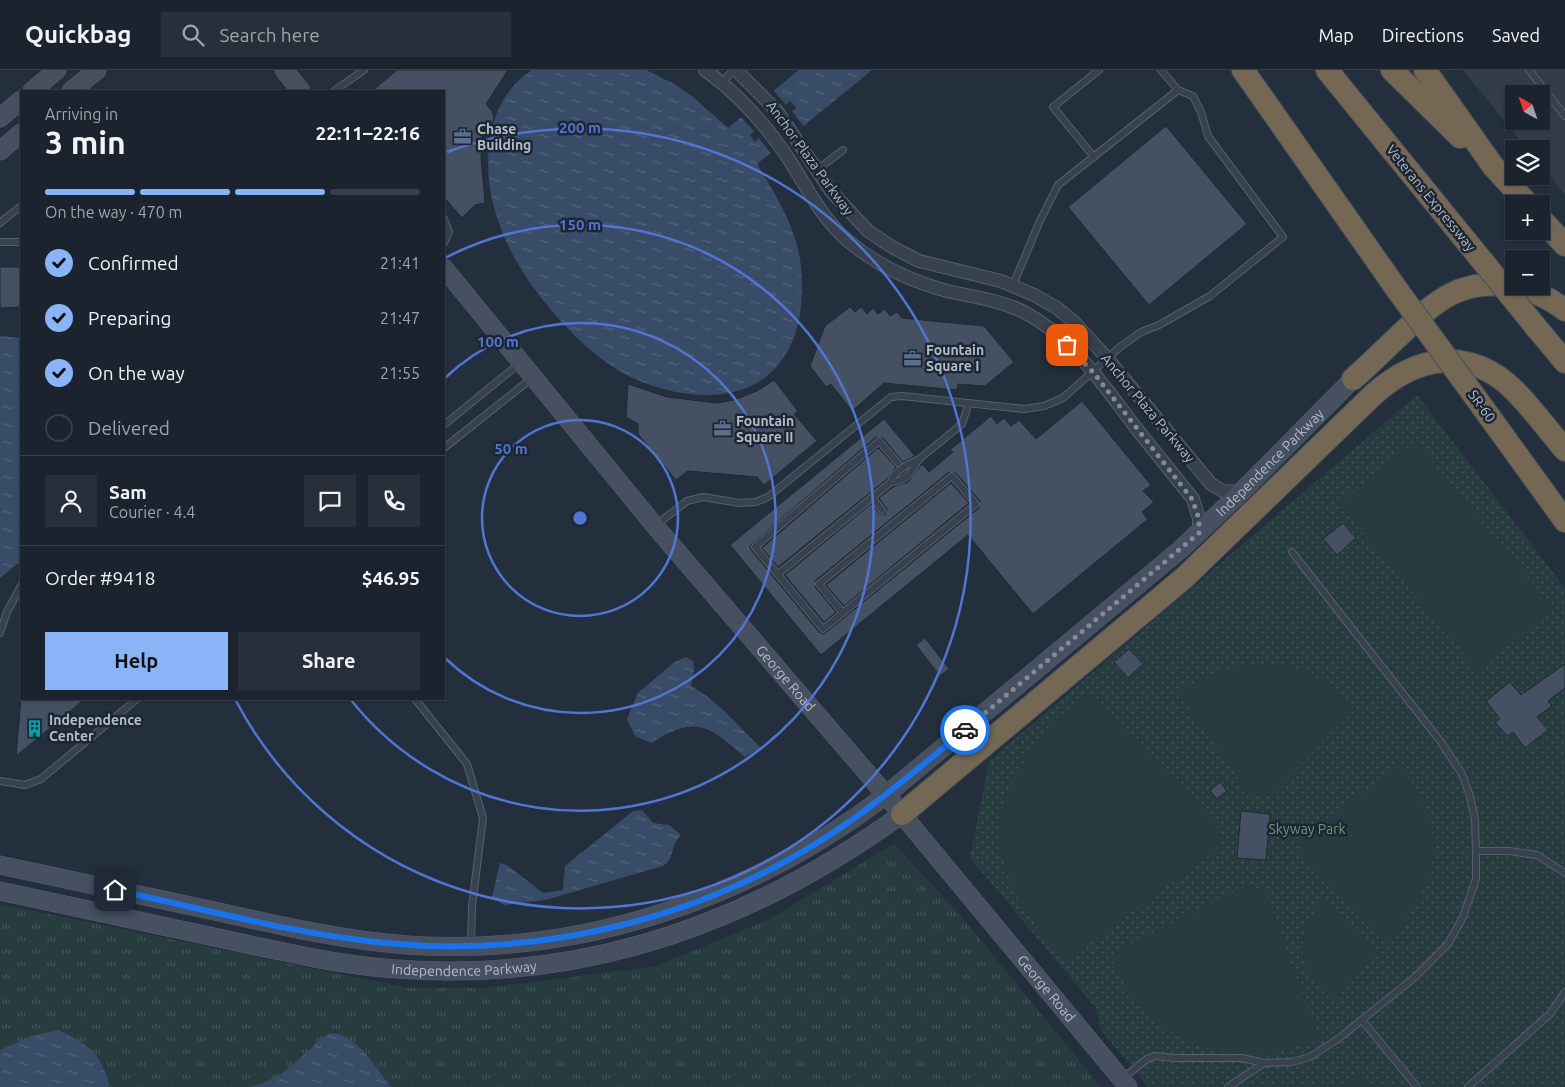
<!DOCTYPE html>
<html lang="en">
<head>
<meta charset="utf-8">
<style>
  :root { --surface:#1b232e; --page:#282f3a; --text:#f1f3f6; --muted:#a0a4aa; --line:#39404a; --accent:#8ab4f8 }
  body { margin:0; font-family:Ubuntu,sans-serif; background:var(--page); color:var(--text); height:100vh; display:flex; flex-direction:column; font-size:19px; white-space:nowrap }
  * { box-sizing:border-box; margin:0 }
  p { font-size:16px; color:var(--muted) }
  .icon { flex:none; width:28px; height:28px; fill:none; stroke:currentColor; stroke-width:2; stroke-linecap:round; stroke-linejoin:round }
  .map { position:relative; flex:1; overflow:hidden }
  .panel { position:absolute; left:20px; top:20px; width:425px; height:610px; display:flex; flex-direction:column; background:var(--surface); border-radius:0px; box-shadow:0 1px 4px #0004,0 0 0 1px var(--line) }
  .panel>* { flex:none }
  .needle { width:32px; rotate:320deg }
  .buttons { position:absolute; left:1505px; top:15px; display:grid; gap:10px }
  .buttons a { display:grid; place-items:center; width:45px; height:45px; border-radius:0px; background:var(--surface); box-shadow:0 1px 4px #0004,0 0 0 1px var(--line); font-size:25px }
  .pin { position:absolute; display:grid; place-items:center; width:42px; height:42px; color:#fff; margin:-21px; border-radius:10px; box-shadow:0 2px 8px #0006 }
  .courier { position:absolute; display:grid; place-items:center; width:50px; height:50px; margin:-25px; border:4px solid #1a73e8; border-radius:50%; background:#fff; color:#222; box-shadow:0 1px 6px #0007 }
  .head em { font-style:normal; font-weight:700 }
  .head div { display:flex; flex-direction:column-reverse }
  .head { display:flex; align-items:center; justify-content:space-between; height:85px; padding:0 25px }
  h1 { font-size:32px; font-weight:700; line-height:38px }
  .bar { display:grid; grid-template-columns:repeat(4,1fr); gap:8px 5px; align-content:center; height:60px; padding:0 25px }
  .bar i { height:6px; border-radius:4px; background:var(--line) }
  .bar .active { background:var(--accent) }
  .bar p { grid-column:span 4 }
  .line { display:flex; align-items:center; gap:12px; padding:0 25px; border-top:1px solid var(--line) }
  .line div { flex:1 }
  .round { display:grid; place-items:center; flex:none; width:52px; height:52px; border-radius:0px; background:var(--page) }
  ol { padding:0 25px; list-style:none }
  li { display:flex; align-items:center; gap:15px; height:55px }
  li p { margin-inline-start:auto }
  li .icon { padding:5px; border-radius:50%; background:var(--accent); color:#111; stroke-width:4 }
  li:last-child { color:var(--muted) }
  li i { width:28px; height:28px; border:2px solid var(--line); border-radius:50% }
  .primary-button { display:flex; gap:10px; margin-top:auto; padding:10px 25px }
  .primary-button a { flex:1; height:58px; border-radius:0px; background:var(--accent); color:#111; font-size:20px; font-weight:700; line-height:58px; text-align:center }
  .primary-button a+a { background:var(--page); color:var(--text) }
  header { display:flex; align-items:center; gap:30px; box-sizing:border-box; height:70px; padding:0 25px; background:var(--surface); border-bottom:1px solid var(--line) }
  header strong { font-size:24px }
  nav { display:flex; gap:28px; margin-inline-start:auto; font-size:18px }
  .search { width:350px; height:45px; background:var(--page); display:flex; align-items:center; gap:12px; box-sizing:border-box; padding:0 18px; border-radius:0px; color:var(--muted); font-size:19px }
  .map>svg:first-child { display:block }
  .airport { fill:#323c4b; fill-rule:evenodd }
  .grass { fill:url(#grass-tufts) }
  .park { fill:url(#park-dots) }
  .pitch { fill:#263c3f }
  .water { fill:url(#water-ripples) }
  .pier { fill:#242f3e }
  .building { fill:#455162; stroke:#1f2835 }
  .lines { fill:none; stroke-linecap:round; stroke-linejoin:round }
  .lane-casing { stroke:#565f6c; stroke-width:8 }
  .street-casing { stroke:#565f6c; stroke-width:14 }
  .secondary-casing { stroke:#565f6c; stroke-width:19 }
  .highway-casing { stroke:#434c59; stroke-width:24 }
  .lane { stroke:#38414e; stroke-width:6 }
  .street { stroke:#38414e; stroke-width:12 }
  .secondary { stroke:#465061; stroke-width:18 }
  .highway { stroke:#746855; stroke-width:22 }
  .highway-bridge-casing { stroke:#434c59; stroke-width:24; stroke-linecap:butt }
  .highway-bridge { stroke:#746855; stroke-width:22 }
  .done { stroke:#828b98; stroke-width:5; stroke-dasharray:0 9 }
  .route { stroke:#1a73e8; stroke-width:6 }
  .ring { fill:none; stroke:#5274d3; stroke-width:2.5 }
  .labels { text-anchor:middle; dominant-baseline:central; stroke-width:5; stroke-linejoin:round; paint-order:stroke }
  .poi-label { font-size:14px; font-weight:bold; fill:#b4bcc9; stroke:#1d2633; text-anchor:start }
  .street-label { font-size:14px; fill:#b4bcc9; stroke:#1d2633 }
  .park-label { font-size:14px; fill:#6b9a76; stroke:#1d2633 }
  .centre { fill:#5274d3; stroke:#1d2633; stroke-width:2.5 }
  .ring-label { font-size:15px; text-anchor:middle; font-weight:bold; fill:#5274d3; stroke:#1d2633; stroke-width:5; stroke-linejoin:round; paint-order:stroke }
</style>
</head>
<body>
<header>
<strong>Quickbag</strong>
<div class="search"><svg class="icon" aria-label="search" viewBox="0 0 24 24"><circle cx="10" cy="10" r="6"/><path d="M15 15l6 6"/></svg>Search here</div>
<nav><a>Map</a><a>Directions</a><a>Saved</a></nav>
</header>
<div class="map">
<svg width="1565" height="1017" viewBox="0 0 1565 1017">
  <defs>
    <pattern id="grass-tufts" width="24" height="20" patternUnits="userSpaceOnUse" patternTransform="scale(1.25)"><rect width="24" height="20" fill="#263c3f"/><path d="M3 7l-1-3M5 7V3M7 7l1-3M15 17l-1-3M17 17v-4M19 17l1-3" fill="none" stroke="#435659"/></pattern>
    <pattern id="park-dots" width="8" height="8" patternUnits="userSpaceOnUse" patternTransform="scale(1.25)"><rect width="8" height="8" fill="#263c3f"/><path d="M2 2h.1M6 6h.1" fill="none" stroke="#435659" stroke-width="1.8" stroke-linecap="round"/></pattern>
    <pattern id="water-ripples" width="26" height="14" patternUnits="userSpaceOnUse" patternTransform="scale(1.25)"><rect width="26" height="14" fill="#394c67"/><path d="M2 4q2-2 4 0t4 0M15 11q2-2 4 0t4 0" fill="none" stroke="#53647b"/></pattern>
  </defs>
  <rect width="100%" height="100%" fill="#242f3e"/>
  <!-- airport -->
  <path class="airport" d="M 1463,0 L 1565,0 L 1565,125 L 1541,96 L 1541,79 L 1527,79 ZM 1514,24 L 1541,24 L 1541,51 L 1514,51 Z"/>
  <!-- grass -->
  <path class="grass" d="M 894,774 L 955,839 L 1101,1017 L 0,1017 L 0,834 L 408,918 L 484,918 L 653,897 L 768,850 Z"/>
  <!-- park -->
  <path class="park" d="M 1417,325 L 1565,518 L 1565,1017 L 1148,1017 L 1100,959 L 1097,939 L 970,788 L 989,691 Z"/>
  <!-- pitch -->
  <g class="pitch">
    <path d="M 1415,371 L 1553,538 L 1478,601 L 1339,434 Z"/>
    <path d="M 1254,594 L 1292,597 L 1322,610 L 1354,640 L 1270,726 L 1251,726 L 1178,623 C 1204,606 1223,600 1254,594 Z"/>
    <path d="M 1089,624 L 1160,693 L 1220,760 L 1217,780 L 1065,891 L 1044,867 L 1012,819 L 998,770 L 1000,744 L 1010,716 L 1032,677 L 1053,651 Z"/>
    <path d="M 1399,695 C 1406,705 1414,714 1419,724 C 1452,782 1424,830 1387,876 L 1301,784 L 1301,769 Z"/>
    <path d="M 1248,815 L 1265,821 L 1320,970 L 1274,983 L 1227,984 L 1184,970 L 1156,951 L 1132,928 L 1109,885 Z"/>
    <path d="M 1324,828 L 1372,873 L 1374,882 L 1336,930 C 1295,899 1292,867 1324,828 Z"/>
    <path d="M 1360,1000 L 1374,1017 L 1346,1017 L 1343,1014 Z"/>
  </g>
  <!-- water -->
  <g class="water">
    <path d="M 532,0 L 646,0 L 674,14 L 693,27 L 728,58 L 799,0 L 872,0 L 757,94 C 773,120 789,146 797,175 C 802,194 803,215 801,235 C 792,326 714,341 640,311 C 603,296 572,265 547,235 C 517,199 494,156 489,110 C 485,67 495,24 532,0 Z"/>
    <path d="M 0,266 L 21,268 L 21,491 L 0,508 Z"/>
    <path d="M 686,587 L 693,591 L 694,599 L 691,616 C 722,634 736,654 761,678 L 745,687 C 707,655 697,645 651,673 L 635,666 L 627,649 L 638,623 L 673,593 Z"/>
    <path d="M 642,740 L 653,753 L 669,755 L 681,765 C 669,776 676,788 663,796 L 545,830 L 504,835 L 492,827 L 500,793 L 507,795 L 543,823 L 563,820 L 565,796 L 633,741 Z"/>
    <path d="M 58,960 C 91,977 99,980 110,1017 L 0,1017 L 0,980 L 32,966 Z"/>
    <path d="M 330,963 C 356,963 376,998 391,1017 L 249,1017 L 261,1014 L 281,1004 L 313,977 L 316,972 Z"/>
  </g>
  <!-- pier -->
  <path class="pier" d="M 772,19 L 786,35 L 790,31 L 796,38 L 792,41 L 805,58 L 772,85 L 759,68 L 755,72 L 750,65 L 754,61 L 739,45 Z"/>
  <!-- building -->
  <g class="building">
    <path d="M 397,0 L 508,0 L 486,34 L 492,41 L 494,48 L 492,54 L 483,59 L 481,87 L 485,133 L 475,135 L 462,148 L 444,127 L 444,21 L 372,21 Z"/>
    <path d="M 1166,56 L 1247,154 L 1149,235 L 1068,137 Z"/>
    <path d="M 0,197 L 21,197 L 21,237 L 0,238 Z"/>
    <path d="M 850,237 L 855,242 L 861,237 L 867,244 L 873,238 L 878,244 L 885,239 L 890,246 L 897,242 L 902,248 L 984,256 L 1014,292 L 985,316 L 958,314 L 957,320 L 884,313 L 852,341 L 831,314 L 826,317 L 810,296 L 825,256 Z"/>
    <path d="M 774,310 L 798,341 L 794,344 L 817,371 L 764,415 L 757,407 L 688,401 L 676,410 L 638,364 L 638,354 L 626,347 L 628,314 L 667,327 L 717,333 L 734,330 L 757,321 Z"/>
    <path d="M 1082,331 L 1151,415 L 1143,421 L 1154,432 L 1142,442 L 1148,449 L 1033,544 L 968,465 L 821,585 L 730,475 L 884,349 L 915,386 L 903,392 L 883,368 L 876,367 L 750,476 L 751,480 L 819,562 L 824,564 L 979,438 L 980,431 L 956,403 L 949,402 L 816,510 L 815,517 L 836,542 L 824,552 L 785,505 L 871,434 L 880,444 L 885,444 L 887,439 L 879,428 L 893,417 L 908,412 L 922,394 L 929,402 L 953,382 L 950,380 L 991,346 L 997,354 L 1004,348 L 1011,356 L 1019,350 L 1036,369 Z"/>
    <path d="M 878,378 L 896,397 L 887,409 L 778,497 L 762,478 Z"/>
    <path d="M 951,413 L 969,433 L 844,536 L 826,515 Z"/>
    <path d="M 1343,453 L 1356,468 L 1337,485 L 1323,469 Z"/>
    <path d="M 925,568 L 949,599 L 940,606 L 916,575 Z"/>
    <path d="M 1129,579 L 1143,594 L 1128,608 L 1114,592 Z"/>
    <path d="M 1565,594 L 1565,618 L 1548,631 L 1552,636 L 1537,647 L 1548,660 L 1525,678 L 1513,662 L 1507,666 L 1495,652 L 1500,649 L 1486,631 L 1510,612 L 1521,625 Z"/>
    <path d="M 21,629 L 85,629 L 16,686 Z"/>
    <path d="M 1220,712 L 1227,721 L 1217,729 L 1210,721 Z"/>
    <path d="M 1241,741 L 1270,744 L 1266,790 L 1237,788 Z"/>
  </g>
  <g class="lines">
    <defs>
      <g id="lane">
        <path d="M 1529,0 L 1565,46"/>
        <path d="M 722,13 L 733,0"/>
        <path d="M 334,21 L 364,0"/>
        <path d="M 1094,87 L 1053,37 L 1099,0"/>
        <path d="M 817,100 L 843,80"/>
        <path d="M 444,149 L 449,162 L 444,173"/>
        <path d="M 0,153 L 21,136"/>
        <path d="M 0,172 L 21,172"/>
        <path d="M 1013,215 L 1039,153 L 1058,115 L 1178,20"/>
        <path d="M 444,355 L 520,293"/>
        <path d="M 444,378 L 532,308"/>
        <path d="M 891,412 C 906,412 912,402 918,390"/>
        <path d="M 872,427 L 882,440"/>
        <path d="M 656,455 L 687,431 L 703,427 L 740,433 L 756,432 L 768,427 L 891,327 L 902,326 L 1024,339 L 1044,336 L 1063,328 L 1120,277 L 1141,262 L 1159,255 L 1210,226 L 1283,167 L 1208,66 L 1201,42 L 1193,26 L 1178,20 L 1161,0"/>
        <path d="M 778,504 L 891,412 L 894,405 L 905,396 L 918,390 L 962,354 L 969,333"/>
        <path d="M 843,543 L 819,514 L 952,406 L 976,434 L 823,559 L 755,477 L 879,371 L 898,393"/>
        <path d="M 0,563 L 7,542 L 21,516"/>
        <path d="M 415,629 L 467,694 L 483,748 L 472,836 L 471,875"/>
        <path d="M 0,711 L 25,715 L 41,709 L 137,629"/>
        <path d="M 1476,781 L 1509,781 L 1537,785 L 1565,803"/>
        <path d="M 1362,950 L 1417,1017"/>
        <path d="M 1123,1008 L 1147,989 L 1155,986 L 1174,988 L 1242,988 L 1264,993 L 1292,992 L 1310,987 L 1338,969 L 1414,908 L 1448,874 L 1463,847 L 1476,809 L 1476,781 L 1475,750 L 1470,726 L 1462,704 L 1441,672 L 1292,482"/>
        <path d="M 1228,1017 L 1264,993"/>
        <path d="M 1468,1017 L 1550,944 L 1565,922"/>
      </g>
      <g id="street">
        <path d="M 705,0 C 737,23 766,55 788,88 C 807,117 820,146 847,170 C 876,195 910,211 947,221 C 973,227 1000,230 1024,242 C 1072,267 1104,316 1136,358 C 1155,382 1174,405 1193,429 L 1199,449 L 1199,463"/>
        <path d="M 736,0 L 777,41 L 831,121 L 868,161 L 892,177 L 919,191 L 1001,211 L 1034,225 L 1057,238 L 1074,252 L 1107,288 L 1211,414 L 1223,421 L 1241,422"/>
      </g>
      <g id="secondary">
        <path d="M 284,0 L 301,21"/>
        <path d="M 32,21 L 57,0"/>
        <path d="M 71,21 L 97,0"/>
        <path d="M 0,48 L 21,30"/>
        <path d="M 0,81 L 21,63"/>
        <path id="s1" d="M 444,198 L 655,456 L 886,725 L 1128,1017"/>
        <path id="s2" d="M 0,795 C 73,811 146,827 219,842 C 281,856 343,870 407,875 C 580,887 750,829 886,725 L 1181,479 L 1241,422 L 1353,309"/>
        <path id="s3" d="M 0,821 C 74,837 149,853 223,869 C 280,881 337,895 396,899 C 584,913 751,854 902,744"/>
      </g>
      <g id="highway">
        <path d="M 1243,0 L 1398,221"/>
        <path d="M 1327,0 L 1484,193"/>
        <path d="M 1392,0 L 1460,67"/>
        <path d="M 1425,0 L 1493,96 L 1528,134"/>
        <path d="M 1541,149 L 1565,175"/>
        <path d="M 1535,256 L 1565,292"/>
        <path d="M 1353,309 C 1370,294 1386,278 1403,262 C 1436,231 1461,208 1510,216 C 1531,219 1548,227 1565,240"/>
        <path d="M 1489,346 L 1565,451"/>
        <path d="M 902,744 L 1184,508 L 1373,325 C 1416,286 1468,276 1513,319 C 1532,338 1548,360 1565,380"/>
      </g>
    </defs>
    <!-- lane casing -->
    <use href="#lane" class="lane-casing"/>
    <!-- street casing -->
    <use href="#street" class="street-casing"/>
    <!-- secondary casing -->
    <use href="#secondary" class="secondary-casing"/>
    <!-- highway casing -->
    <use href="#highway" class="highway-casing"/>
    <!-- lane -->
    <use href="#lane" class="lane"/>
    <!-- street -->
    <use href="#street" class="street"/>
    <!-- secondary -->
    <use href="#secondary" class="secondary"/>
    <!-- highway -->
    <use href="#highway" class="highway"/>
    <defs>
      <g id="highway-bridge">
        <path d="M 1484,193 L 1535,256"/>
        <path d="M 1398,221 L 1489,346"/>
      </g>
    </defs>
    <!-- highway-bridge casing -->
    <use href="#highway-bridge" class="highway-bridge-casing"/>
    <!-- highway-bridge -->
    <use href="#highway-bridge" class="highway-bridge"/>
  </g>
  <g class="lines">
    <!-- done -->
    <path class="done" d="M 965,660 L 1199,463 L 1199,449 L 1192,429 L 1093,302 L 1067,275"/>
    <!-- route -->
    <path class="route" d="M 115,820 C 204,839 294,864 385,873 C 546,889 713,846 846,754 C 888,725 926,692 965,660"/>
  </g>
  <!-- distance rings -->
  <g class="ring">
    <circle cx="580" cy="448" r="98"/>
    <path d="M445 308A195 195 0 1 1 445 588"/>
    <path d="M445 188A293 293 0 1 1 351 630"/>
    <path d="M447 82A390 390 0 1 1 236 631"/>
  </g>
  <!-- icons -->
  <defs>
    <symbol id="office-bare" viewBox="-9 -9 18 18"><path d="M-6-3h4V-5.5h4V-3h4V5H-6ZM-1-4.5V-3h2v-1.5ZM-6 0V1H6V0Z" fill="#5c6f8a" stroke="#1d2633" stroke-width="2.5" paint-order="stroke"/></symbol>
    <symbol id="building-bare" viewBox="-9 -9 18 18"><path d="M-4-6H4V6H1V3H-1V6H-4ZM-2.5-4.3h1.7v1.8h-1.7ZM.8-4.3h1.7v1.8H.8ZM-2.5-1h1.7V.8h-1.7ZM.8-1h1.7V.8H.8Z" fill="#0f9aa8" stroke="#1d2633" stroke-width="2.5" paint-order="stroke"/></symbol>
  </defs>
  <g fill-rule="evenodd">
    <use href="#office-bare" x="450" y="54" width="25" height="25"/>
    <use href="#office-bare" x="900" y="276" width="25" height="25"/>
    <use href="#office-bare" x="710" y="346" width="25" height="25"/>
    <use href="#building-bare" x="22" y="646" width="25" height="25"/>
  </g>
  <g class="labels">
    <!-- poi labels -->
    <g class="poi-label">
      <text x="477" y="59">Chase<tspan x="477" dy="16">Building</tspan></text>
      <text x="926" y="280">Fountain<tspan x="926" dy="16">Square I</tspan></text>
      <text x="736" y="351">Fountain<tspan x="736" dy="16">Square II</tspan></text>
      <text x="49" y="650">Independence<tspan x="49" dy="16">Center</tspan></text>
    </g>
    <!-- street labels -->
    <g class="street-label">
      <text transform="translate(810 88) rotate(54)">Anchor Plaza Parkway</text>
      <text transform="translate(1431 128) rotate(51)">Veterans Expressway</text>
      <text transform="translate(1482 336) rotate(54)">SR-60</text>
      <text transform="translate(1148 338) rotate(50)">Anchor Plaza Parkway</text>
      <text stroke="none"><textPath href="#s2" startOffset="1436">Independence Parkway</textPath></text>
      <text stroke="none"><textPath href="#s1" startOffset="534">George Road</textPath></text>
      <text stroke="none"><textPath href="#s3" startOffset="472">Independence Parkway</textPath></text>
      <text stroke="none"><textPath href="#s1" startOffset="939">George Road</textPath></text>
    </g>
    <!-- park labels -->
    <g class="park-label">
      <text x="1307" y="759">Skyway Park</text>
    </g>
  </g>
  <circle cx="580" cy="448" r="8" class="centre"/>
  <g class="ring-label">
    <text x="580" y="63">200 m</text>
    <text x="580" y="160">150 m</text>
    <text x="498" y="277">100 m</text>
    <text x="511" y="384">50 m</text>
  </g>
</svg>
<div class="buttons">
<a><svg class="needle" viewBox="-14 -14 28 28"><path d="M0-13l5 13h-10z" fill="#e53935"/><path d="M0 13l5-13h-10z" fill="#a0a4aa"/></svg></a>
<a><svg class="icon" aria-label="layers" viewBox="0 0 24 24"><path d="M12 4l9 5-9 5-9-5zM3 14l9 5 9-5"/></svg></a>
<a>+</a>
<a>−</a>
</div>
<div class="pin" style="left:1067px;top:275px;background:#ea580c"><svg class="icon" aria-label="bag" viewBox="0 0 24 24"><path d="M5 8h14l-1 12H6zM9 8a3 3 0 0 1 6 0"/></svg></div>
<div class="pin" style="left:115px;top:820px;background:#1f2937"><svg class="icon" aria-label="home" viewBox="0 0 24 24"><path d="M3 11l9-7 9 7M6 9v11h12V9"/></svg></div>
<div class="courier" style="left:965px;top:660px"><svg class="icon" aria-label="car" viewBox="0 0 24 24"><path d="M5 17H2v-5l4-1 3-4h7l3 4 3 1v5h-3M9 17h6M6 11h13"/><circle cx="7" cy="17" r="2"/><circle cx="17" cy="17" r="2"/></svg></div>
<section class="panel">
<div class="head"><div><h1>3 min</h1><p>Arriving in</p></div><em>22:11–22:16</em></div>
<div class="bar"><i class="active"></i><i class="active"></i><i class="active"></i><i></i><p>On the way · 470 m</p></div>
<ol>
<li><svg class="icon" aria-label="check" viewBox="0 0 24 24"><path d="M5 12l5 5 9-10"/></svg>Confirmed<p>21:41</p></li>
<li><svg class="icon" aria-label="check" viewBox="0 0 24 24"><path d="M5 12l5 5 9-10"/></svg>Preparing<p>21:47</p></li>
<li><svg class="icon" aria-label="check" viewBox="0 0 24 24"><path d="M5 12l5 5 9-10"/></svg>On the way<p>21:55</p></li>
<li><i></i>Delivered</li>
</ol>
<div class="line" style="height:90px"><a class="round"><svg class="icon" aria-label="person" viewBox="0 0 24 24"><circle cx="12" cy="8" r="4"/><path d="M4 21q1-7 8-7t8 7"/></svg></a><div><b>Sam</b><p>Courier · 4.4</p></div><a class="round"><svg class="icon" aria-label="chat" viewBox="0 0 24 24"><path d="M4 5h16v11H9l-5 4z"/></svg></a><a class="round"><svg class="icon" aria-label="phone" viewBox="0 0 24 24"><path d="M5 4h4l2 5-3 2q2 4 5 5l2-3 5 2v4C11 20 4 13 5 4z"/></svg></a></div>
<div class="line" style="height:65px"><div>Order #9418</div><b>$46.95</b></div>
<div class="primary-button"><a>Help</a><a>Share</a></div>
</section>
</div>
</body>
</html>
